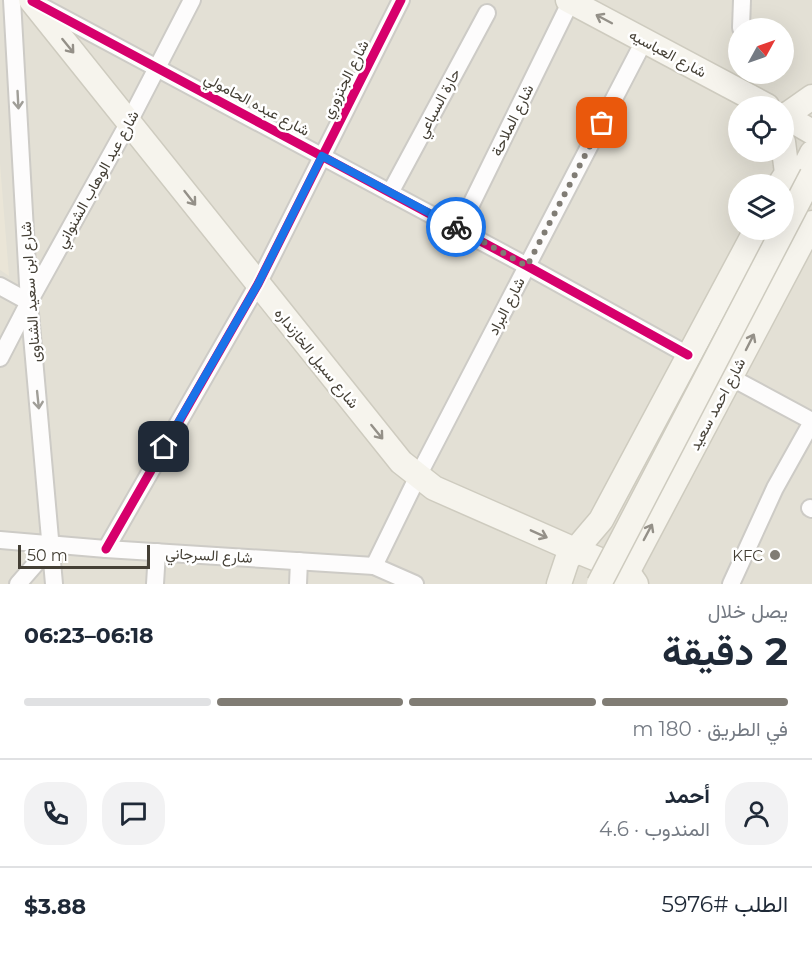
<!DOCTYPE html>
<html lang="ar">
<head>
<meta charset="utf-8">
<style>
  :root { --surface:#fff; --page:#f2f2f3; --text:#1f2937; --muted:#747a83; --line:#e0e1e3; --accent:#807c74 }
  body { margin:0; font-family:Montserrat,Vazirmatn,sans-serif; background:var(--page); color:var(--text); direction:rtl; height:100vh; display:flex; flex-direction:column; font-size:22px; white-space:nowrap }
  * { box-sizing:border-box; margin:0 }
  p { font-size:20px; color:var(--muted) }
  .icon { flex:none; width:33px; height:33px; fill:none; stroke:currentColor; stroke-width:2; stroke-linecap:round; stroke-linejoin:round }
  .map { position:relative; height:584px; overflow:hidden; direction:ltr }
  .details { display:flex; flex-direction:column; background:var(--surface); flex:1 }
  .details>* { flex:none }
  .needle { width:39px; rotate:50deg }
  .tools { position:absolute; left:728px; top:18px; display:grid; gap:12px }
  .tools a { display:grid; place-items:center; width:66px; height:66px; border-radius:50%; background:var(--surface); box-shadow:0 6px 24px #0002; font-size:30px }
  .scale { position:absolute; left:18px; bottom:15px; width:132px; box-sizing:border-box; padding-left:6px; border:3px solid #443f35; border-top:0; font-size:16px; line-height:21px; white-space:nowrap; color:#443f35; -webkit-text-stroke:4px #fff; paint-order:stroke }
  .pin { position:absolute; display:grid; place-items:center; width:51px; height:51px; color:#fff; margin:-26px; border-radius:12px; box-shadow:0 3px 9px #0006 }
  .courier { position:absolute; display:grid; place-items:center; width:60px; height:60px; margin:-30px; border:4px solid #1a73e8; border-radius:50%; background:#fff; color:#222; box-shadow:0 2px 8px #0007 }
  .overview em { font-style:normal; font-weight:700 }
  .overview div { display:flex; flex-direction:column-reverse }
  .overview { display:flex; align-items:center; justify-content:space-between; height:102px; padding:0 24px }
  h1 { font-size:39px; font-weight:700; line-height:45px }
  .bar { display:grid; grid-template-columns:repeat(4,1fr); gap:9px 6px; align-content:center; height:72px; padding:0 24px }
  .bar i { height:8px; border-radius:4px; background:var(--line) }
  .bar .on { background:var(--accent) }
  .bar p { grid-column:span 4 }
  .line { display:flex; align-items:center; gap:15px; padding:0 24px; border-top:2px solid var(--line) }
  .line div { flex:1 }
  .round { display:grid; place-items:center; flex:none; width:63px; height:63px; border-radius:24px; background:var(--page) }
  .map>svg:first-child { display:block }
  .residential { fill:#e3e0d5; fill-rule:evenodd }
  .education { fill:#eae5d7 }
  .lines { fill:none; stroke-linecap:round; stroke-linejoin:round }
  .street-casing { stroke:#cdcbc6; stroke-width:20 }
  .secondary-casing { stroke:#cecbbf; stroke-width:27 }
  .street { stroke:#fdfcfc; stroke-width:16 }
  .secondary { stroke:#f6f4ed; stroke-width:24 }
  .secondary-bridge-casing { stroke:#cecbbf; stroke-width:27; stroke-linecap:butt }
  .secondary-bridge { stroke:#f6f4ed; stroke-width:24 }
  .cycleway-casing { stroke:#fff; stroke-width:13 }
  .cycleway { stroke:#d6006c; stroke-width:9 }
  .oneway { stroke:#949088 }
  .oneway2 { stroke:#a09e98 }
  .done { stroke:#807c74; stroke-width:6; stroke-dasharray:0 10.8 }
  .route { stroke:#1a73e8; stroke-width:8 }
  .poi-dot { fill:#807c74; stroke:#fff; stroke-width:2 }
  .labels { text-anchor:middle; dominant-baseline:central; stroke-width:5; stroke-linejoin:round; paint-order:stroke }
  .street-label { font-size:15px; fill:#443f35; stroke:#fff }
  .poi-label { font-size:15px; fill:#443f35; stroke:#fff; text-anchor:end }
</style>
</head>
<body>
<div class="map">
<svg width="812" height="584" viewBox="0 0 812 584">
  <rect width="100%" height="100%" fill="#efeee8"/>
  <!-- residential -->
  <path class="residential" d="M 0,0 L 812,0 L 812,584 L 0,584 ZM 738,28 L 783,28 L 783,74 L 738,74 ZM 738,106 L 783,106 L 783,152 L 738,152 ZM 738,184 L 783,184 L 783,230 L 738,230 Z"/>
  <!-- education -->
  <path class="education" d="M 0,164 L 9,276 L 0,270 Z"/>
  <g class="lines">
    <defs>
      <g id="street">
        <path d="M 12,0 L 29,302 L 54,584"/>
        <path d="M 39,5 L 527,266 L 688,355"/>
        <path d="M 741,28 L 742,0"/>
        <path d="M 390,193 L 487,13"/>
        <path d="M 459,229 L 566,11"/>
        <path d="M 0,286 L 29,302"/>
        <path d="M 0,358 L 29,302 L 129,122 L 192,0"/>
        <path d="M 732,378 L 812,421"/>
        <path d="M 810,508 L 812,509"/>
        <path d="M 0,540 L 106,549 L 374,566 L 415,584"/>
        <path d="M 106,549 L 258,284 L 401,0"/>
        <path d="M 374,566 L 418,476 L 644,41"/>
        <path d="M 18,584 L 52,545"/>
        <path d="M 155,584 L 157,552"/>
        <path d="M 298,584 L 299,561"/>
        <path d="M 731,584 L 775,488 L 812,422"/>
      </g>
      <g id="secondary">
        <path d="M 31,0 L 401,462 L 434,488 L 575,550 L 627,571 L 636,584"/>
        <path d="M 568,0 L 767,106"/>
        <path d="M 783,115 L 812,132"/>
        <path d="M 785,116 L 812,97"/>
        <path d="M 780,184 L 787,173 L 783,142"/>
        <path d="M 791,194 L 812,153"/>
        <path d="M 559,584 L 567,560 L 601,520 L 756,230"/>
        <path d="M 621,584 L 812,223"/>
      </g>
    </defs>
    <!-- street casing -->
    <use href="#street" class="street-casing"/>
    <!-- secondary casing -->
    <use href="#secondary" class="secondary-casing"/>
    <!-- street -->
    <use href="#street" class="street"/>
    <!-- secondary -->
    <use href="#secondary" class="secondary"/>
    <defs>
      <path id="secondary-bridge" d="M 599,584 L 812,175"/>
    </defs>
    <!-- secondary-bridge casing -->
    <use href="#secondary-bridge" class="secondary-bridge-casing"/>
    <!-- secondary-bridge -->
    <use href="#secondary-bridge" class="secondary-bridge"/>
    <defs>
      <g id="cycleway">
        <path d="M 32,1 L 527,266 L 688,355"/>
        <path d="M 106,549 L 258,284 L 401,0"/>
      </g>
    </defs>
    <!-- cycleway casing -->
    <use href="#cycleway" class="cycleway-casing"/>
    <!-- cycleway -->
    <use href="#cycleway" class="cycleway"/>
  </g>
  <!-- one-way arrows -->
  <defs><path id="oneway-shaft" d="M-6 0H5M1.5-3L5.5 0L1.5 3" fill="none" stroke-width="1.6" stroke-linecap="round" stroke-linejoin="round" transform="scale(1.5)"/></defs>
  <g class="oneway">
    <use href="#oneway-shaft" transform="translate(604 19) rotate(-152)"/>
    <use href="#oneway-shaft" transform="translate(68 46) rotate(51)"/>
    <use href="#oneway-shaft" transform="translate(190 198) rotate(52)"/>
    <use href="#oneway-shaft" transform="translate(750 342) rotate(-63)"/>
    <use href="#oneway-shaft" transform="translate(377 432) rotate(51)"/>
    <use href="#oneway-shaft" transform="translate(648 532) rotate(-62)"/>
    <use href="#oneway-shaft" transform="translate(539 534) rotate(24)"/>
  </g>
  <g class="oneway2">
    <use href="#oneway-shaft" transform="translate(18 100) rotate(87)"/>
    <use href="#oneway-shaft" transform="translate(38 400) rotate(84)"/>
  </g>
  <g class="lines">
    <!-- done -->
    <path class="done" d="M 456,227 L 527,266 L 602,123"/>
    <!-- route -->
    <path class="route" d="M 164,447 L 258,284 L 322,156 L 456,227"/>
  </g>
  <!-- markers -->
  <circle class="poi-dot" cx="775" cy="555" r="6"/>
  <g class="labels">
    <!-- street labels -->
    <g class="street-label">
      <text transform="translate(668 53) rotate(28)">شارع العباسيه</text>
      <text transform="translate(345 79) rotate(-63)">شارع الجنزوري</text>
      <text transform="translate(438 103) rotate(-62)">حارة السباعي</text>
      <text transform="translate(257 104) rotate(28)">شارع عبده الحامولي</text>
      <text transform="translate(512 120) rotate(-64)">شارع الملاحة</text>
      <text transform="translate(97 179) rotate(-61)">شارع عبد الوهاب الشنواني</text>
      <text transform="translate(30 292) rotate(-94)">شارع ابن سعيد الشناوى</text>
      <text transform="translate(506 306) rotate(-63)">شارع البراد</text>
      <text transform="translate(317 358) rotate(51)">شارع سبيل الخازنداره</text>
      <text transform="translate(717 404) rotate(-62)">شارع احمد سعيد</text>
      <text transform="translate(209 555) rotate(3)">شارع السرجاني</text>
    </g>
    <!-- poi labels -->
    <g class="poi-label">
      <text x="763" y="555">KFC</text>
    </g>
  </g>
</svg>
<div class="tools">
<a><svg class="needle" viewBox="-14 -14 28 28"><path d="M0-13l5 13h-10z" fill="#e53935"/><path d="M0 13l5-13h-10z" fill="#747a83"/></svg></a>
<a><svg class="icon" aria-label="locate" viewBox="0 0 24 24"><circle cx="12" cy="12" r="6"/><path d="M12 2v4M12 18v4M2 12h4M18 12h4"/></svg></a>
<a><svg class="icon" aria-label="layers" viewBox="0 0 24 24"><path d="M12 4l9 5-9 5-9-5zM3 14l9 5 9-5"/></svg></a>
</div>
<div class="scale">50 m</div>
<div class="pin" style="left:602px;top:123px;background:#ea580c"><svg class="icon" aria-label="bag" viewBox="0 0 24 24"><path d="M5 8h14l-1 12H6zM9 8a3 3 0 0 1 6 0"/></svg></div>
<div class="pin" style="left:164px;top:447px;background:#1f2937"><svg class="icon" aria-label="home" viewBox="0 0 24 24"><path d="M3 11l9-7 9 7M6 9v11h12V9"/></svg></div>
<div class="courier" style="left:456px;top:227px"><svg class="icon" aria-label="bike" viewBox="0 0 24 24"><circle cx="6" cy="16" r="4"/><circle cx="18" cy="16" r="4"/><path d="M6 16l4-8h5l3 8M10 8l3 8H6M13 5h3"/></svg></div>
</div>
<section class="details">
<div class="overview"><div><h1>2 دقيقة</h1><p>يصل خلال</p></div><em>06:18–06:23</em></div>
<div class="bar"><i class="on"></i><i class="on"></i><i class="on"></i><i></i><p>في الطريق · 180 m</p></div>
<div class="line" style="height:108px"><a class="round"><svg class="icon" aria-label="person" viewBox="0 0 24 24"><circle cx="12" cy="8" r="4"/><path d="M4 21q1-7 8-7t8 7"/></svg></a><div><b>أحمد</b><p>المندوب · 4.6</p></div><a class="round"><svg class="icon" aria-label="chat" viewBox="0 0 24 24"><path d="M4 5h16v11H9l-5 4z"/></svg></a><a class="round"><svg class="icon" aria-label="phone" viewBox="0 0 24 24"><path d="M5 4h4l2 5-3 2q2 4 5 5l2-3 5 2v4C11 20 4 13 5 4z"/></svg></a></div>
<div class="line" style="height:78px"><div>الطلب #5976</div><b>$3.88</b></div>
</section>
</body>
</html>
